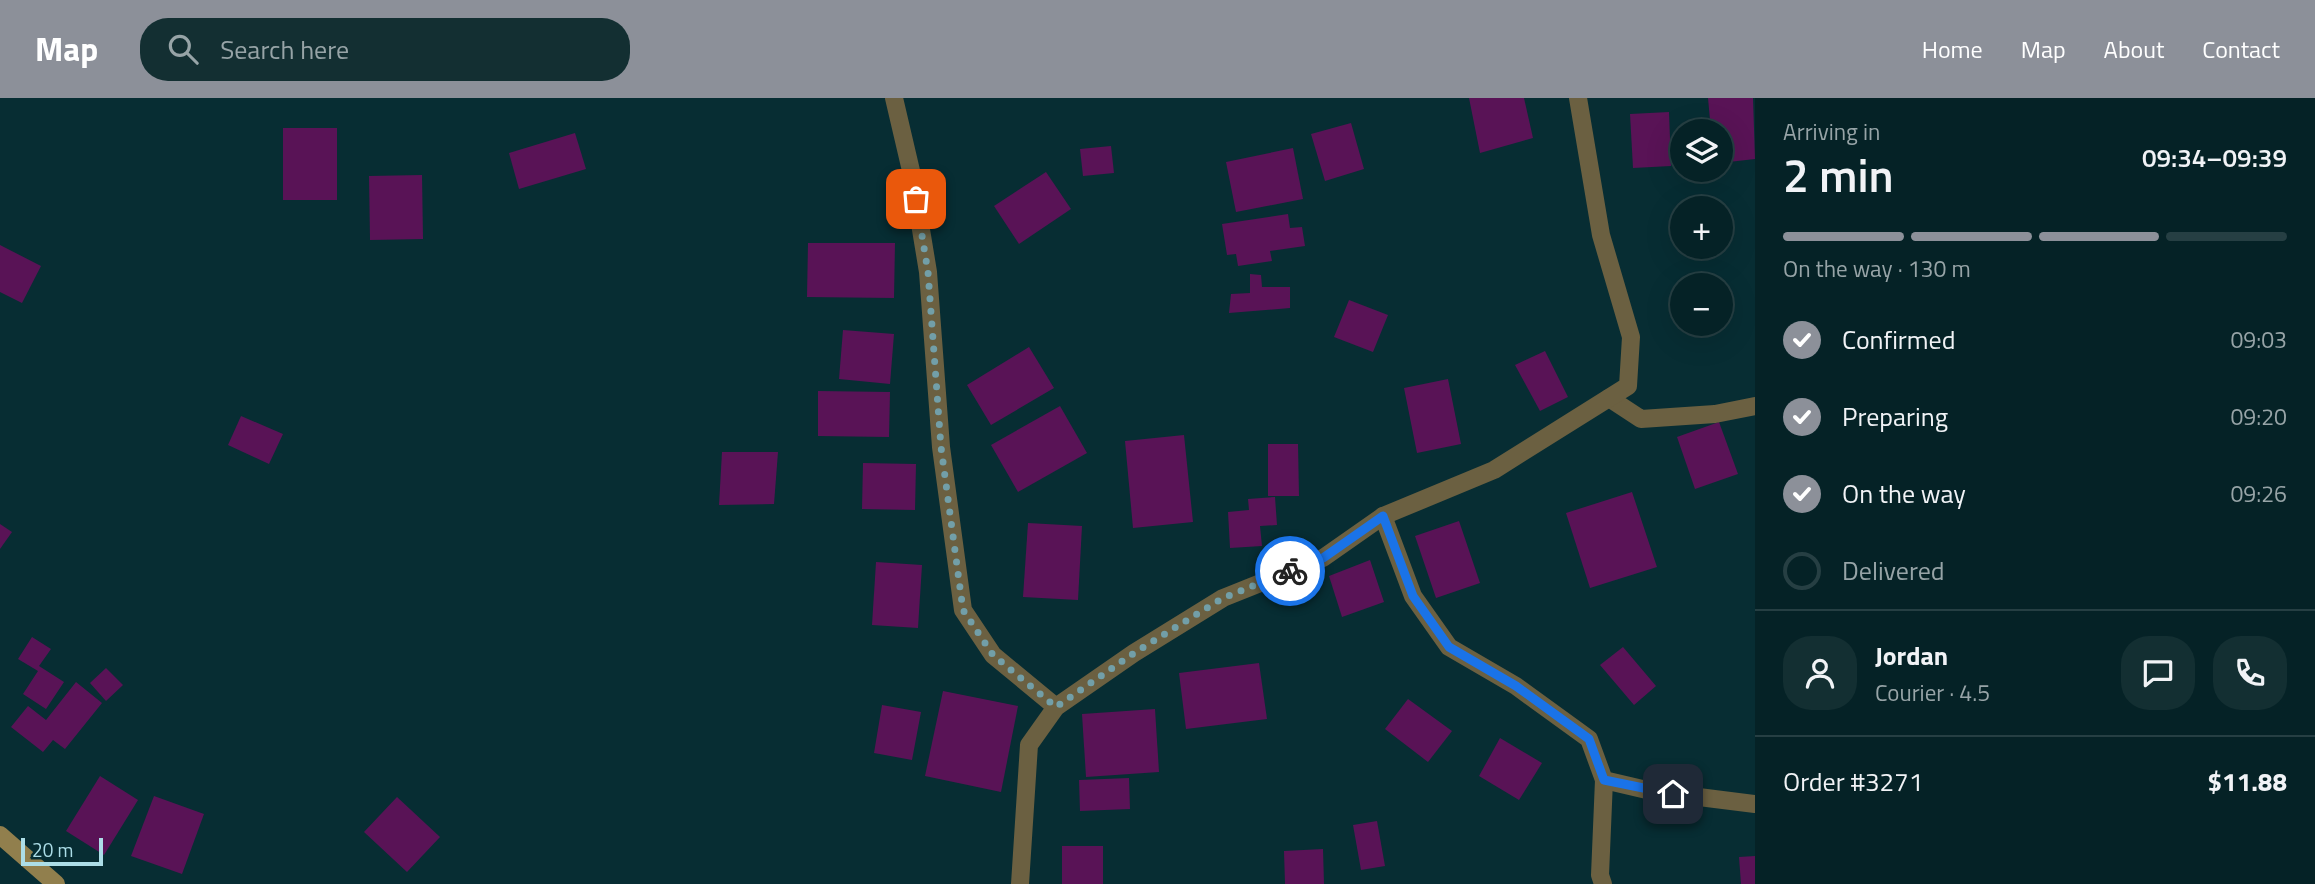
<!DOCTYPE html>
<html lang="en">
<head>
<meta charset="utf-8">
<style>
  :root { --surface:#052226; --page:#132f32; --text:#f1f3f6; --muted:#97a4a7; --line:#263f43; --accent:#8c9099 }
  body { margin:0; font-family:"Titillium Web",sans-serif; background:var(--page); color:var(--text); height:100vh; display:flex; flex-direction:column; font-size:26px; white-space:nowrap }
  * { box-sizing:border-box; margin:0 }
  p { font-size:23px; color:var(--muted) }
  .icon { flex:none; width:38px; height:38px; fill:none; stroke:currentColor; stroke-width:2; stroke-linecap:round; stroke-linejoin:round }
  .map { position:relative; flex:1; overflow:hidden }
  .panel { display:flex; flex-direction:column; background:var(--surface); width:560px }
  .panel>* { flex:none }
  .controls { position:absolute; left:1670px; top:21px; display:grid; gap:14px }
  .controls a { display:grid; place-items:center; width:63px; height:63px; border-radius:50%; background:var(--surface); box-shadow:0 7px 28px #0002,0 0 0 2px var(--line); font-size:35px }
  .scale { position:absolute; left:21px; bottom:18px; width:82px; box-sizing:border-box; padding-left:7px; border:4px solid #acdde7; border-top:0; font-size:19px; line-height:24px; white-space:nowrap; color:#acdde7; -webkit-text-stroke:5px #072d33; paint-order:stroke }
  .pin { position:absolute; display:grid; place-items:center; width:60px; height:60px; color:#fff; margin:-30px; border-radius:14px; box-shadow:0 4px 10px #0006 }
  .courier { position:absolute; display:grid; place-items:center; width:70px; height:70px; margin:-35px; border:5px solid #1a73e8; border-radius:50%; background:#fff; color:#222; box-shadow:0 2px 9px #0007 }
  .summary em { font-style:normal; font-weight:600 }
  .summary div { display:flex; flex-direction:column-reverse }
  .summary { display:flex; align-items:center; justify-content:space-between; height:119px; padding:0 28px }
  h1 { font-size:46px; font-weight:600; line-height:52px }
  .bar { display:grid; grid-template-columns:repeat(4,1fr); gap:10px 7px; align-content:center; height:84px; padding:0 28px }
  .bar i { height:9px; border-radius:5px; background:var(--line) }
  .bar .active { background:var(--accent) }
  .bar p { grid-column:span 4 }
  .line { display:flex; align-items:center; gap:18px; padding:0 28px; border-top:2px solid var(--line) }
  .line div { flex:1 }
  .round { display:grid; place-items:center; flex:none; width:74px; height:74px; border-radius:28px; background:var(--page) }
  ol { padding:0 28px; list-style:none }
  li { display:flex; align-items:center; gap:21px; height:77px }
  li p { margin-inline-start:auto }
  li .icon { padding:7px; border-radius:50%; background:var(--accent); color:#fff; stroke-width:4 }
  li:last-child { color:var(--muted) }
  li i { width:38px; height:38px; border:4px solid var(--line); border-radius:50% }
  header { display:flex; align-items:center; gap:42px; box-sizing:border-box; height:98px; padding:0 35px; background:var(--accent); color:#fff }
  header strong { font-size:33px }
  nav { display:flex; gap:38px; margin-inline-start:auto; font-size:24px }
  .search { width:490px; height:63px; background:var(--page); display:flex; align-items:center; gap:18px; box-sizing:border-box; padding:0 24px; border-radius:28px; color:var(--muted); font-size:26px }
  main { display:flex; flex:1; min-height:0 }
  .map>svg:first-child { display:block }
  .building { fill:#591356 }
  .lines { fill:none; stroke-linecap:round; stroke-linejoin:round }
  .minor { stroke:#6b6041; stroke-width:18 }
  .secondary { stroke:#917f4d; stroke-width:18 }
  .done { stroke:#729fa8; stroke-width:7; stroke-dasharray:0 12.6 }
  .route { stroke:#1a73e8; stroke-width:9 }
</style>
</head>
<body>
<header>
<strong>Map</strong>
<div class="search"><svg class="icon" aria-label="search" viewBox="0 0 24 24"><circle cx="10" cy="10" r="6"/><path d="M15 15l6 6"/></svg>Search here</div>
<nav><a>Home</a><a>Map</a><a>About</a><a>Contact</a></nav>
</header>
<main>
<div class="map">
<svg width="1755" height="786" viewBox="0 0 1755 786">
  <rect width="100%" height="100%" fill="#072d33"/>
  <!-- building -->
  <g class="building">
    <path d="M 1469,0 L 1524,0 L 1533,40 L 1480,55 Z"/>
    <path d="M 1708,0 L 1753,0 L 1755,61 L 1720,65 L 1720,33 L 1711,33 Z"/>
    <path d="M 1669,14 L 1671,68 L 1633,70 L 1630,16 Z"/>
    <path d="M 1351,25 L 1364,71 L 1325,83 L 1311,36 Z"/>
    <rect x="283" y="30" width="54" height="72"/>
    <path d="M 575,35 L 586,71 L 519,91 L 509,55 Z"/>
    <path d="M 1111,48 L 1114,75 L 1083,78 L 1080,51 Z"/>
    <path d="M 1293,50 L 1303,101 L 1236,114 L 1226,64 Z"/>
    <path d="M 1046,74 L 1071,111 L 1019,146 L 994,108 Z"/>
    <path d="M 422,77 L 423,141 L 370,142 L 369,78 Z"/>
    <path d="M 1288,116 L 1290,130 L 1302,129 L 1305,148 L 1270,153 L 1272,163 L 1238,168 L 1236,156 L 1227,157 L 1222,126 Z"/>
    <path d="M 808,145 L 895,145 L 894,200 L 807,199 Z"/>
    <path d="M 0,147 L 41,168 L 22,205 L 0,194 Z"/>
    <path d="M 1250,176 L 1261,177 L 1262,189 L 1290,189 L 1290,210 L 1229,215 L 1231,196 L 1250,195 Z"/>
    <path d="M 1349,202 L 1388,217 L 1373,254 L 1334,239 Z"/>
    <path d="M 843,232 L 894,236 L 890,286 L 839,281 Z"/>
    <path d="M 1029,249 L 1054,290 L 991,327 L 967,287 Z"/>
    <path d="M 1545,253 L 1568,299 L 1540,313 L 1515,267 Z"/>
    <path d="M 1448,281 L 1461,346 L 1417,355 L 1404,290 Z"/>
    <path d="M 818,293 L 890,294 L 889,339 L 818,338 Z"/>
    <path d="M 1060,308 L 1087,355 L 1018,394 L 991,347 Z"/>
    <path d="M 241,318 L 283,336 L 269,366 L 228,347 Z"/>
    <path d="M 1719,324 L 1738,376 L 1695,391 L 1677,339 Z"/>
    <path d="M 1184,337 L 1193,424 L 1133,430 L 1125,343 Z"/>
    <path d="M 1268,346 L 1298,346 L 1299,398 L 1268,398 Z"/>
    <path d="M 722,354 L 778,354 L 774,406 L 719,407 Z"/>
    <path d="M 863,365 L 916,366 L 915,412 L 862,411 Z"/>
    <path d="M 1632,394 L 1657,469 L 1590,490 L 1566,415 Z"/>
    <path d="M 1275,399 L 1277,427 L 1260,428 L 1262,448 L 1230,450 L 1228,414 L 1249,412 L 1248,401 Z"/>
    <path d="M 1459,423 L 1480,485 L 1436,500 L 1415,438 Z"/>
    <path d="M 1028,425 L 1082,428 L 1078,502 L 1023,499 Z"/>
    <path d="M 0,426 L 12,434 L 0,451 Z"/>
    <path d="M 1370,462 L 1384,504 L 1342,519 L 1329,478 Z"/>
    <path d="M 876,464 L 922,467 L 918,530 L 872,527 Z"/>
    <path d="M 32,539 L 51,551 L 39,568 L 64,584 L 46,611 L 23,596 L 38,573 L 18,561 Z"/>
    <path d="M 1623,549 L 1656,588 L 1634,607 L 1600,567 Z"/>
    <path d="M 1259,565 L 1267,621 L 1186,631 L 1179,575 Z"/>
    <path d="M 106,570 L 123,587 L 106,603 L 90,585 Z"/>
    <path d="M 76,584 L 102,605 L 65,651 L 53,642 L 43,654 L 11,629 L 28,608 L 46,622 Z"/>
    <path d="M 943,593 L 1018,608 L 1001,694 L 925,678 Z"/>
    <path d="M 1408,601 L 1452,633 L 1428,664 L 1385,631 Z"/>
    <path d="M 882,607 L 921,614 L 912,662 L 874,655 Z"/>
    <path d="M 1155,611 L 1159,674 L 1086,679 L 1082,616 Z"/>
    <path d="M 1500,640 L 1542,665 L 1519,702 L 1479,678 Z"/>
    <path d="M 100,678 L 138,702 L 104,757 L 66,733 Z"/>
    <path d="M 1129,680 L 1130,711 L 1080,713 L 1079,682 Z"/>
    <path d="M 154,698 L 204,716 L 182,776 L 131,758 Z"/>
    <path d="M 397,699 L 440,739 L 407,774 L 364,734 Z"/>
    <path d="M 1377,723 L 1385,768 L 1361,772 L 1353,727 Z"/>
    <rect x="1062" y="748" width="41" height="38"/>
    <path d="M 1323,751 L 1324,786 L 1285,786 L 1284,753 Z"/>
    <path d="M 1755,758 L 1755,786 L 1741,786 L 1739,759 Z"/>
  </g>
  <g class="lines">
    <!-- minor -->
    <g class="minor">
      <path d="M 894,0 L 912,77 L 928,174 L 941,349 L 963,512 L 993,557 L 1056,609"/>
      <path d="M 1609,300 L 1641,321 L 1715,316 L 1755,308"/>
      <path d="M 1383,418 L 1413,498 L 1449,549 L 1516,588 L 1589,641 L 1604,682 L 1651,693 L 1755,706"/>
      <path d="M 1020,786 L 1029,647 L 1056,609 L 1134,555 L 1223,500 L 1323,460 L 1383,418 L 1494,372 L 1628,288 L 1631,239 L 1601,137 L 1578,0"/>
      <path d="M 1603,786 L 1600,777 L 1604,682"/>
    </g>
    <!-- secondary -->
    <path class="secondary" d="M 0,737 L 56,786"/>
  </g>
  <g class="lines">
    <!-- done -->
    <path class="done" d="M 916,101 L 928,174 L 941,349 L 963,512 L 993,557 L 1056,609 L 1134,555 L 1223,500 L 1290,473"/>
    <!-- route -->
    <path class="route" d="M 1290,473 L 1323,460 L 1383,418 L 1413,498 L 1449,549 L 1516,588 L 1589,641 L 1604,682 L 1673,696"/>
  </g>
</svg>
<div class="controls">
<a><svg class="icon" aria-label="layers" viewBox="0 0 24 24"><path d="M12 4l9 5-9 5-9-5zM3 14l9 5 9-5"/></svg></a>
<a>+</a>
<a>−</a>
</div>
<div class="scale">20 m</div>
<div class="pin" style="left:916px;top:101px;background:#ea580c"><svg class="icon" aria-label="bag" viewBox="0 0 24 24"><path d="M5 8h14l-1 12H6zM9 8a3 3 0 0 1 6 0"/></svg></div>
<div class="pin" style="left:1673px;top:696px;background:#1f2937"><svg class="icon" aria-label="home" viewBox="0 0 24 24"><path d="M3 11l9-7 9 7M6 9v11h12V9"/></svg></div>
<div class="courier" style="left:1290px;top:473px"><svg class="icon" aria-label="bike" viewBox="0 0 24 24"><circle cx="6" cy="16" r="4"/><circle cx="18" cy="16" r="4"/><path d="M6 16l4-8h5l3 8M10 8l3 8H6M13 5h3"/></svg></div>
</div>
<section class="panel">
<div class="summary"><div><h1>2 min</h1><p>Arriving in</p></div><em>09:34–09:39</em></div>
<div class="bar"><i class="active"></i><i class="active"></i><i class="active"></i><i></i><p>On the way · 130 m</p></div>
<ol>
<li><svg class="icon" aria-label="check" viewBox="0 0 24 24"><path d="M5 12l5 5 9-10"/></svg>Confirmed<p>09:03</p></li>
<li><svg class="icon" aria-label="check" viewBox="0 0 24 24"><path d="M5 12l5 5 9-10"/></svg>Preparing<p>09:20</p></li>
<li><svg class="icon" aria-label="check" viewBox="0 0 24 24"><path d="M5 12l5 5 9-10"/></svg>On the way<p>09:26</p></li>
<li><i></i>Delivered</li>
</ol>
<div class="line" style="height:126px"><a class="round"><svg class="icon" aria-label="person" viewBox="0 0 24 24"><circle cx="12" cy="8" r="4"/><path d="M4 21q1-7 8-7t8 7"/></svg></a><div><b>Jordan</b><p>Courier · 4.5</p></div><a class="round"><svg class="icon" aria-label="chat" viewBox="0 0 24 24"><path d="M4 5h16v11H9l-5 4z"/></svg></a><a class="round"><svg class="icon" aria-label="phone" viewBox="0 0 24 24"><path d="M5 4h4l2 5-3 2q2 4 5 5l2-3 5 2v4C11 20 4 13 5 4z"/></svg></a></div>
<div class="line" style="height:91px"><div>Order #3271</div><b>$11.88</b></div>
</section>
</main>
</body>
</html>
